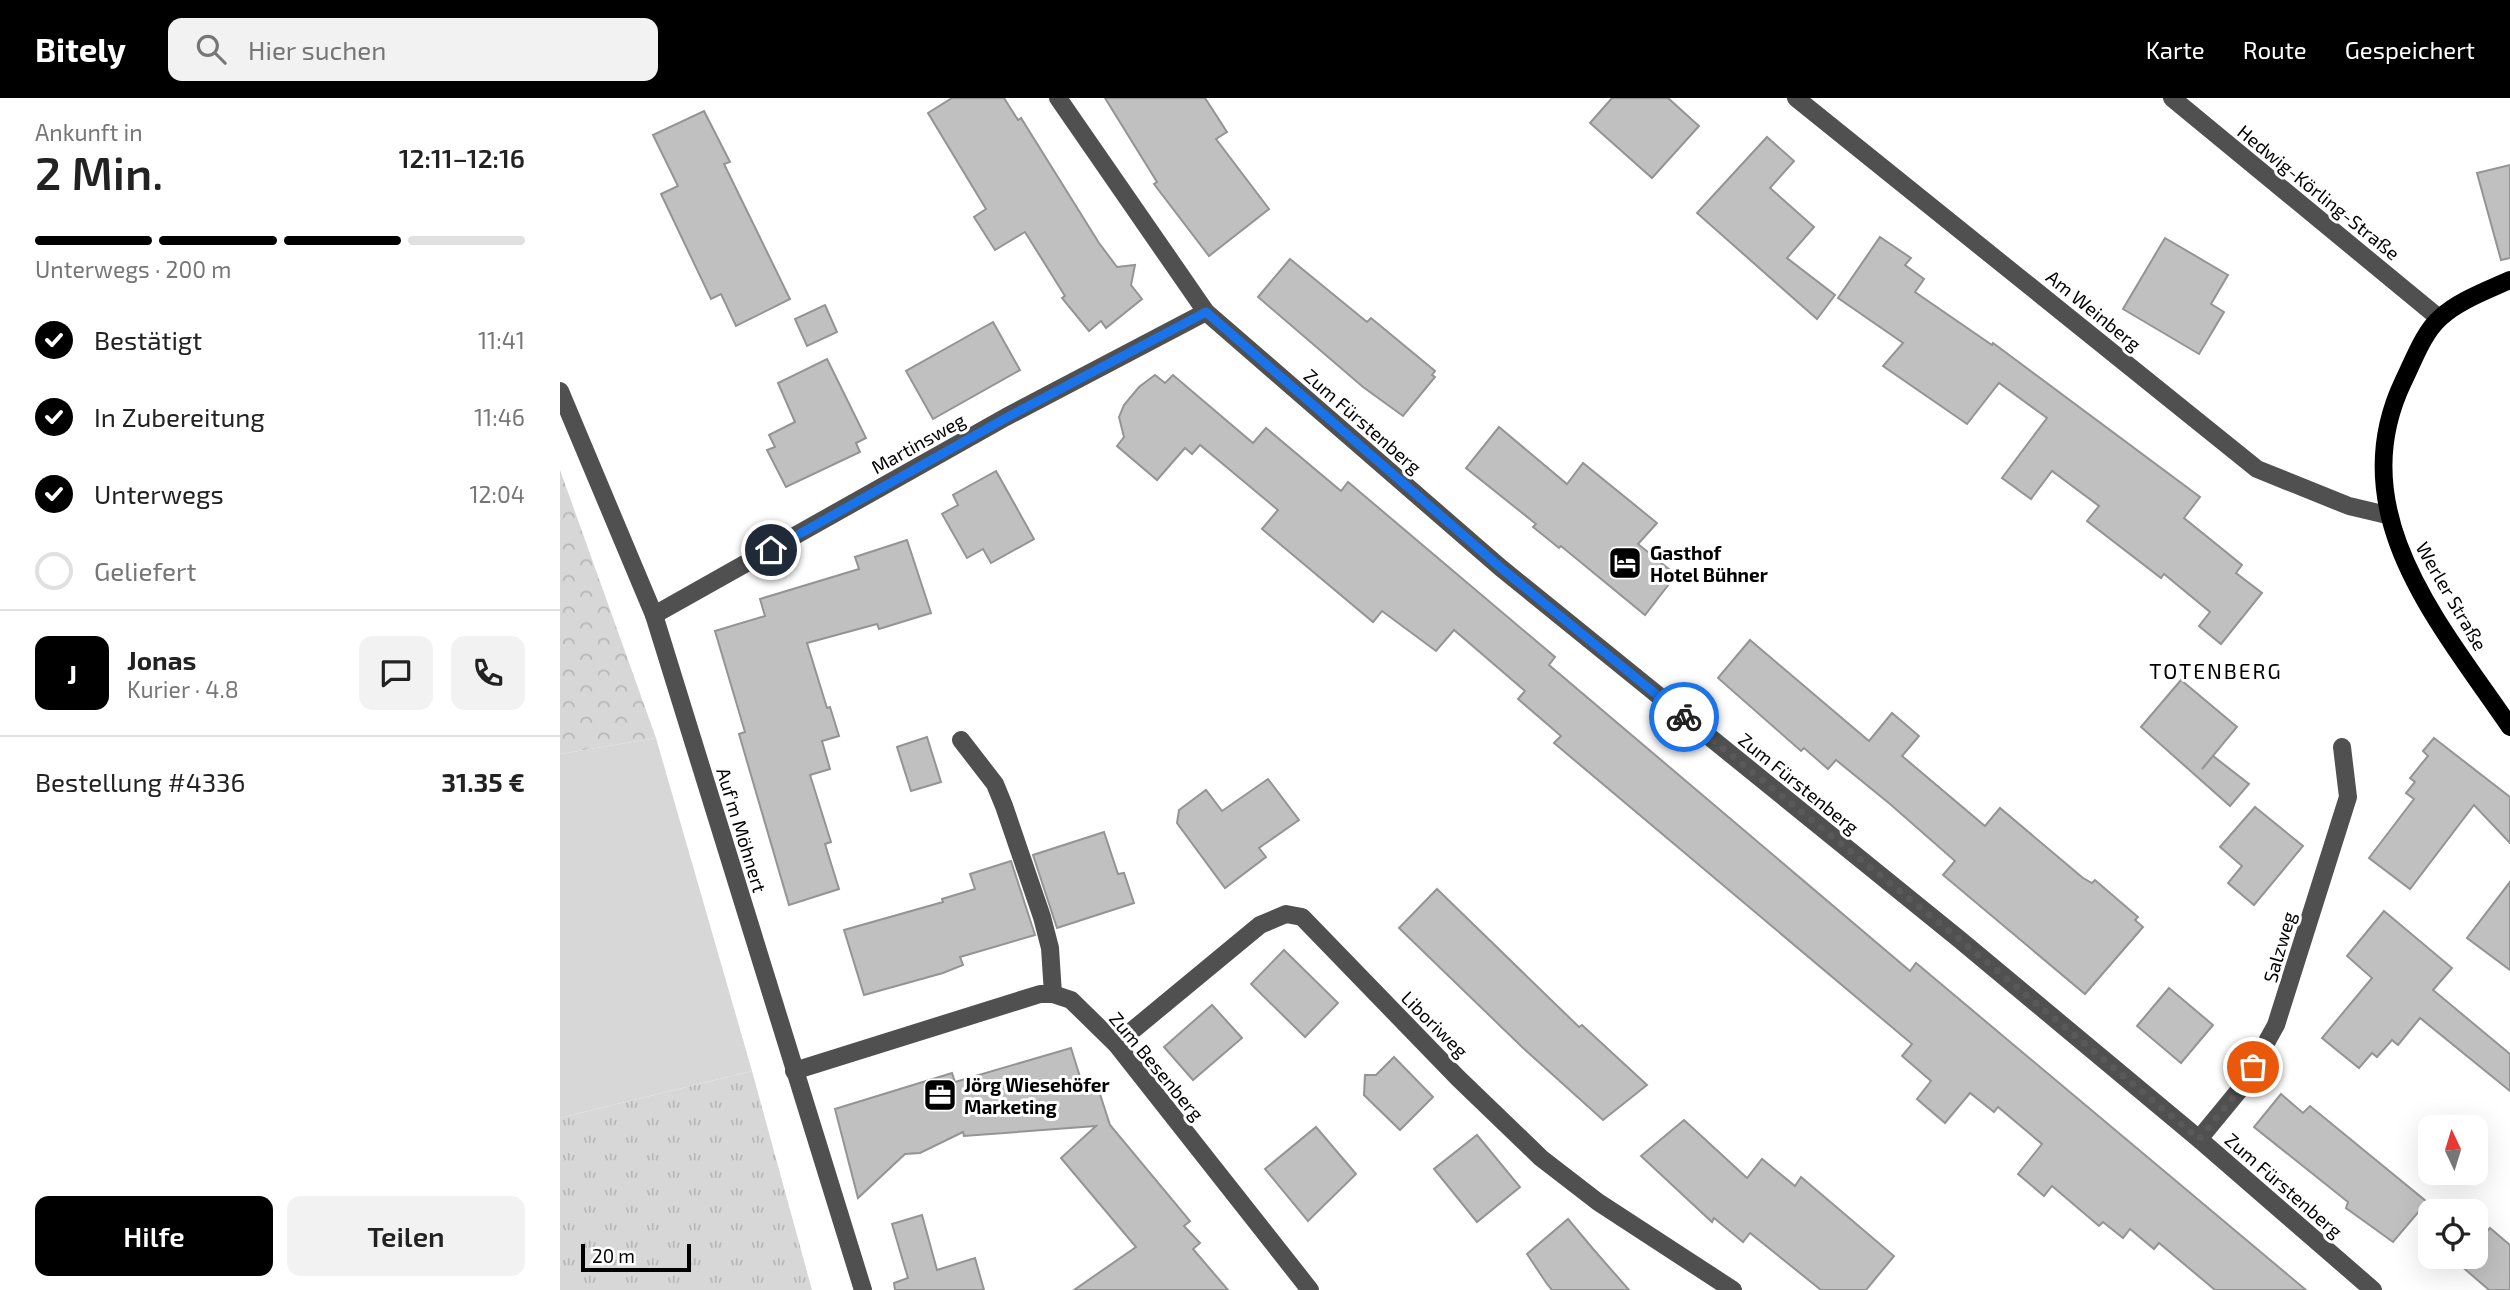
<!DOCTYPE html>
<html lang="de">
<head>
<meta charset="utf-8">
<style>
  :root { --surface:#fff; --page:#f2f2f2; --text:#222; --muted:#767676; --line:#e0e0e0; --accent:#000 }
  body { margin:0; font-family:"Exo 2",sans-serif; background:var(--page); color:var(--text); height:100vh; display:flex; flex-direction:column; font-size:26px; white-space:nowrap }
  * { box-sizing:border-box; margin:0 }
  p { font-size:23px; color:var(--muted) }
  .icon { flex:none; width:38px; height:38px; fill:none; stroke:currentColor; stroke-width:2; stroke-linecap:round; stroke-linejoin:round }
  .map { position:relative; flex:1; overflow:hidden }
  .details { display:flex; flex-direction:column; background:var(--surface); width:560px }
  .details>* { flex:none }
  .needle { width:46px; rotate:356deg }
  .controls { position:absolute; left:1858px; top:1017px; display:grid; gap:14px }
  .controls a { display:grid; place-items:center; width:70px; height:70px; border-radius:14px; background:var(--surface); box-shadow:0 7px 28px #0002; font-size:35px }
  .scale { position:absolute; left:21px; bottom:18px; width:110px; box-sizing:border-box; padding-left:7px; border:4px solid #000; border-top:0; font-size:19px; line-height:24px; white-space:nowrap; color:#000; -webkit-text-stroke:5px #fff; paint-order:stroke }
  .pin { position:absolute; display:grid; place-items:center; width:60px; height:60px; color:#fff; margin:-30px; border:4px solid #fff; border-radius:50%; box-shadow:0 2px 7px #0007 }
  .courier { position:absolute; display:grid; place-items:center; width:70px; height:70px; margin:-35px; border:5px solid #1a73e8; border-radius:50%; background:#fff; color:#222; box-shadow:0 2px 9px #0007 }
  .overview em { font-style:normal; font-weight:600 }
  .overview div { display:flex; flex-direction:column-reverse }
  .overview { display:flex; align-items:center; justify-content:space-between; height:119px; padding:0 35px }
  h1 { font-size:46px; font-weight:600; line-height:52px }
  .bar { display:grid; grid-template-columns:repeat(4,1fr); gap:10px 7px; align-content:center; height:84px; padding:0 35px }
  .bar i { height:9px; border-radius:5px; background:var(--line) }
  .bar .selected { background:var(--accent) }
  .bar p { grid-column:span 4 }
  .line { display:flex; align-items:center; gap:18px; padding:0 35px; border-top:2px solid var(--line) }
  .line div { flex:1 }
  .round { display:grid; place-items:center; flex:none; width:74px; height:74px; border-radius:14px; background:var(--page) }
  ol { padding:0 35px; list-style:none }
  li { display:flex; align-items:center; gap:21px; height:77px }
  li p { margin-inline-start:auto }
  li .icon { padding:7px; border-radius:50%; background:var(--accent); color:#fff; stroke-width:4 }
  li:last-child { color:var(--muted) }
  li i { width:38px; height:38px; border:4px solid var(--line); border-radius:50% }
  .primary-button { display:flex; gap:14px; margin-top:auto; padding:14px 35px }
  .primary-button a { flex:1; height:80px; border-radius:14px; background:var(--accent); color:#fff; font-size:28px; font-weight:600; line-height:80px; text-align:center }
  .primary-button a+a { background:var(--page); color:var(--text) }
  header { display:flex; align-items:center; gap:42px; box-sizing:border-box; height:98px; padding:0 35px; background:var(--accent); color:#fff }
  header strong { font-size:33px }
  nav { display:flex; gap:38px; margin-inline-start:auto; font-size:24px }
  .search { width:490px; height:63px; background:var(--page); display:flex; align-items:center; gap:18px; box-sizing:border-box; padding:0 24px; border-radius:14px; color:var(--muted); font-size:26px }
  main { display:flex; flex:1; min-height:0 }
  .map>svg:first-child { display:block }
  .grass { fill:url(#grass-tufts) }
  .forest { fill:url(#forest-crowns) }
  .park { fill:#d7d7d7 }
  .building { fill:#c0c0c0; stroke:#949494; stroke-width:2 }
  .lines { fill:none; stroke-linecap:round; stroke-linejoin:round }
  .minor { stroke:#505050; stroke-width:18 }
  .major { stroke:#000; stroke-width:18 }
  .done { stroke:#595959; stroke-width:7; stroke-dasharray:0 12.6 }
  .route { stroke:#1a73e8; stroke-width:9 }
  .labels { text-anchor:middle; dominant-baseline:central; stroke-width:6; stroke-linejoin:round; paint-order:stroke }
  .street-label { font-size:19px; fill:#000; stroke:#fff }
  .poi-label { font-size:19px; font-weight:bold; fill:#000; stroke:#fff; text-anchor:start }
  .neighbourhood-label { font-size:21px; letter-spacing:2px; fill:#000; stroke:#fff }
</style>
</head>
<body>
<header>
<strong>Bitely</strong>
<div class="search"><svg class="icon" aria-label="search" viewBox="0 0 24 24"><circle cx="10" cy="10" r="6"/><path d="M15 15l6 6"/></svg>Hier suchen</div>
<nav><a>Karte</a><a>Route</a><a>Gespeichert</a></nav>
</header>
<main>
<section class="details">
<div class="overview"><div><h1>2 Min.</h1><p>Ankunft in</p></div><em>12:11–12:16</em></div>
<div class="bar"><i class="selected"></i><i class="selected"></i><i class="selected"></i><i></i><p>Unterwegs · 200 m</p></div>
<ol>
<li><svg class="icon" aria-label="check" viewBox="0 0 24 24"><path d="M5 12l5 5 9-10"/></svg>Bestätigt<p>11:41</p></li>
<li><svg class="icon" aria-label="check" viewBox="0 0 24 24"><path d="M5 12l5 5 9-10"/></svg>In Zubereitung<p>11:46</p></li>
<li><svg class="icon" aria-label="check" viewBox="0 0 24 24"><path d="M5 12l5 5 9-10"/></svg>Unterwegs<p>12:04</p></li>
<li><i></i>Geliefert</li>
</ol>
<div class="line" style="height:126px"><b class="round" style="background:var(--accent);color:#fff">J</b><div><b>Jonas</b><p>Kurier · 4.8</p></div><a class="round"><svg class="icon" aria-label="chat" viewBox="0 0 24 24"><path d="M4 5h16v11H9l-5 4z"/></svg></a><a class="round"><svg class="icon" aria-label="phone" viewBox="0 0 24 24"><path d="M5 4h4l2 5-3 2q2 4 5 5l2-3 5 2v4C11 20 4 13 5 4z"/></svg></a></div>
<div class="line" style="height:91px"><div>Bestellung #4336</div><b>31.35 €</b></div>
<div class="primary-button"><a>Hilfe</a><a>Teilen</a></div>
</section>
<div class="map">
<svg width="1950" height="1192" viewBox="0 0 1950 1192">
  <defs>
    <pattern id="grass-tufts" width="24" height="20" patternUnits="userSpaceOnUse" patternTransform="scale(1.75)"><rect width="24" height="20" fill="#d7d7d7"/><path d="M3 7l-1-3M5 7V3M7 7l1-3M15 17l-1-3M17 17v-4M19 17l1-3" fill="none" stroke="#b7b7b7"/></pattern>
    <pattern id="forest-crowns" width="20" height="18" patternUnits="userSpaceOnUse" patternTransform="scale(1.75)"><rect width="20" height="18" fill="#d7d7d7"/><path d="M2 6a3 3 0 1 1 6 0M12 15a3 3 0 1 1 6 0" fill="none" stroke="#b7b7b7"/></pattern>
  </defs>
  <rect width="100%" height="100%" fill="#fff"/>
  <!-- grass -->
  <path class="grass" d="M 192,973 L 252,1192 L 0,1192 L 0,1020 Z"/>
  <!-- forest -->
  <path class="forest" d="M 0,372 L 96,640 L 0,656 Z"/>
  <!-- park -->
  <path class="park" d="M 96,640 L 192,973 L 0,1020 L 0,656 Z"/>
  <!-- building -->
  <g class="building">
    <path d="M 392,0 L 444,0 L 458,22 L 461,20 L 539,145 L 557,169 L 575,167 L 571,187 L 582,201 L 546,230 L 541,223 L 529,233 L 502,200 L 505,198 L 465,134 L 435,152 L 414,119 L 426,111 L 368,15 Z"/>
    <path d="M 545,0 L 645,0 L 667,34 L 656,41 L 709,111 L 649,158 L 594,86 L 597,84 Z"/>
    <path d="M 1052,0 L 1108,0 L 1139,28 L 1092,80 L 1030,25 Z"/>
    <path d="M 144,13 L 170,64 L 164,66 L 230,201 L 176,228 L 161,196 L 151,201 L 101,96 L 118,88 L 93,37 Z"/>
    <path d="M 1207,39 L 1234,63 L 1210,90 L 1254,129 L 1227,160 L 1275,197 L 1257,221 L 1137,115 Z"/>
    <path d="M 1950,67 L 1950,160 L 1941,162 L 1917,75 Z"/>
    <path d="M 1320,139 L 1351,160 L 1345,167 L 1364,181 L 1355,194 L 1432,247 L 1433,245 L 1640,399 L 1624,420 L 1682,467 L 1676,475 L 1702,495 L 1661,546 L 1639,528 L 1650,514 L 1604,476 L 1601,480 L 1527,423 L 1539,408 L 1492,373 L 1471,401 L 1442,380 L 1487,320 L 1439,285 L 1407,326 L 1323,268 L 1343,245 L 1278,200 Z"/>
    <path d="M 1605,140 L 1668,177 L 1651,206 L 1664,214 L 1639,256 L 1563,211 Z"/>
    <path d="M 730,161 L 807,224 L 811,220 L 875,273 L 872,277 L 875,279 L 843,318 L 803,289 L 698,199 Z"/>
    <path d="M 265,207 L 277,234 L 247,248 L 235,221 Z"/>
    <path d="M 433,224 L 460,272 L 373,321 L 346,273 Z"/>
    <path d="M 267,261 L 306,340 L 296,345 L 300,354 L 226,389 L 207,352 L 215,349 L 209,337 L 235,324 L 218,285 Z"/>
    <path d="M 595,277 L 605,285 L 613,277 L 693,345 L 706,330 L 781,393 L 788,384 L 995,559 L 989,567 L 1350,873 L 1356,865 L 1746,1192 L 1655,1192 L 1599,1145 L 1594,1151 L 1570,1131 L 1563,1140 L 1543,1124 L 1539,1128 L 1492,1088 L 1484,1098 L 1458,1076 L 1482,1046 L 1438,1009 L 1434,1014 L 1410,995 L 1385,1025 L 1357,1001 L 1371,983 L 1342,958 L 1352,946 L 994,645 L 1001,638 L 958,601 L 965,593 L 894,532 L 876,553 L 822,513 L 813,524 L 702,431 L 718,412 L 640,347 L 632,356 L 625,350 L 597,382 L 557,348 L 564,339 L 559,319 L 564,307 L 579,289 Z"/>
    <path d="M 939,329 L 1007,386 L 1023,365 L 1097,425 L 1078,446 L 1116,477 L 1085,517 L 1001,448 L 999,450 L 973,429 L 976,426 L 906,370 Z"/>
    <path d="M 436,373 L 474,441 L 431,465 L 423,451 L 407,460 L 382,416 L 398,407 L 393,397 Z"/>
    <path d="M 347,442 L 371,515 L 319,531 L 317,526 L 247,545 L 267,610 L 270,609 L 279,638 L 262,643 L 270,671 L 250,677 L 271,744 L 265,746 L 279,791 L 229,807 L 179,636 L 185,634 L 155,533 L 205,518 L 200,501 L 299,471 L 295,459 Z"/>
    <path d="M 1190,542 L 1309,643 L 1332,615 L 1359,638 L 1342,658 L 1425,728 L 1440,710 L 1523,780 L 1532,785 L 1535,782 L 1578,819 L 1575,822 L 1583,829 L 1525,896 L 1383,777 L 1395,763 L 1330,706 L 1276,662 L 1268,671 L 1244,650 L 1241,653 L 1158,580 Z"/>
    <path d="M 1621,582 L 1677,629 L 1642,671 L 1653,658 L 1689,686 L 1670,708 L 1581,629 Z"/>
    <path d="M 367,639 L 381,684 L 351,693 L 337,649 Z"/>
    <path d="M 1874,640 L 1950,699 L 1950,745 L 1914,707 L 1850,791 L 1809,760 L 1854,701 L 1846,695 L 1855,684 L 1850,680 L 1868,658 L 1863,653 Z"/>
    <path d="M 708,681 L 739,722 L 699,750 L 706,759 L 665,790 L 617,725 L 619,712 L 646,692 L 662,713 Z"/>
    <path d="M 1695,709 L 1743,748 L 1694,807 L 1668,785 L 1682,768 L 1660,749 Z"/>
    <path d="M 544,734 L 558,776 L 564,775 L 574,805 L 497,830 L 473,757 Z"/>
    <path d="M 451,763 L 475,837 L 400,859 L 403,867 L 383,875 L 304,897 L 284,832 L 383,804 L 382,801 L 415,791 L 410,776 Z"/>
    <path d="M 1950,784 L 1950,872 L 1907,840 Z"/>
    <path d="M 877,791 L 1019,929 L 1022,927 L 1087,987 L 1043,1022 L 962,949 L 839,830 Z"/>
    <path d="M 1824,813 L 1892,870 L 1873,892 L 1950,956 L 1950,993 L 1860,920 L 1838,947 L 1832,942 L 1817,959 L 1812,955 L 1799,970 L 1762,940 L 1812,880 L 1787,858 Z"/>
    <path d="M 724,852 L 778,905 L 745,939 L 691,886 Z"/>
    <path d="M 1609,890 L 1653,927 L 1621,965 L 1577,928 Z"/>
    <path d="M 652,907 L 682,940 L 633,982 L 604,949 Z"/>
    <path d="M 511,950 L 525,995 L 538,990 L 550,1027 L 630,1123 L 624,1128 L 640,1145 L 633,1151 L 668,1192 L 514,1192 L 576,1149 L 501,1060 L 536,1028 L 404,1038 L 403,1034 L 360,1055 L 345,1056 L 298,1100 L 275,1011 L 392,975 L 395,984 Z"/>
    <path d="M 834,959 L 873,999 L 840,1032 L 804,997 L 805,977 L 816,977 Z"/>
    <path d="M 1721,996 L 1743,1015 L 1750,1008 L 1867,1104 L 1833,1144 L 1786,1110 L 1788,1104 L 1694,1029 Z"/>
    <path d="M 1124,1022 L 1187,1080 L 1202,1061 L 1235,1088 L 1241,1079 L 1334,1158 L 1306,1192 L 1261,1192 L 1190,1135 L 1183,1144 L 1154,1120 L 1152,1124 L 1081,1058 Z"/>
    <path d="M 756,1029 L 796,1076 L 748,1123 L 705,1071 Z"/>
    <path d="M 917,1037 L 960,1089 L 917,1124 L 874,1071 Z"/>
    <path d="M 362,1117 L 377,1172 L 415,1160 L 424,1192 L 335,1192 L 334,1185 L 348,1180 L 332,1126 Z"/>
    <path d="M 1008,1121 L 1034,1152 L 1069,1192 L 992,1192 L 987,1186 L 967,1156 Z"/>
    <path d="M 1930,1130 L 1950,1147 L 1950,1192 L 1929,1192 L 1899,1166 L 1905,1158 L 1916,1158 L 1916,1145 Z"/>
  </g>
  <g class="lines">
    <!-- minor -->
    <g class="minor">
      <path d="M 498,0 L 646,214 L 941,470 L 1399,841 L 1639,1041 L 1813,1192"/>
      <path d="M 1236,0 L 1697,371 L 1789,408 L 1827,417"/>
      <path d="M 1612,0 L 1879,220"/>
      <path d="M 0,293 L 94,517 L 303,1192"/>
      <path d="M 94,517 L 446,319 L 646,214"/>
      <path d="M 401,642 L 435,686 L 444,708 L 482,819 L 490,850 L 493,896"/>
      <path d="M 556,946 L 700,827 L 726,816 L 742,819 L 898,980 L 981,1060 L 1038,1104 L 1173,1192"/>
      <path d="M 234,973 L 480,896 L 493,896 L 511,902 L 556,946 L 750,1192"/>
      <path d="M 1639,1041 L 1681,990 L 1716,927 L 1788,699 L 1782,649"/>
    </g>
    <!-- major -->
    <path class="major" d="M 1950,182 C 1928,192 1898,203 1880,220 C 1863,235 1853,264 1843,284 C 1781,415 1880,526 1950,629"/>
  </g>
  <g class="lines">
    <!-- done -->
    <path class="done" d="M 1124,619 L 1399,841 L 1639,1041 L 1681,990 L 1693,969"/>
    <!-- route -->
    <path class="route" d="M 211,452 L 446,320 L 646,214 L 941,470 L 1124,619"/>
  </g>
  <!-- icons -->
  <defs>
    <symbol id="hotel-square" viewBox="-11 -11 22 22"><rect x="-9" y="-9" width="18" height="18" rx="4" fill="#000" stroke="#fff"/><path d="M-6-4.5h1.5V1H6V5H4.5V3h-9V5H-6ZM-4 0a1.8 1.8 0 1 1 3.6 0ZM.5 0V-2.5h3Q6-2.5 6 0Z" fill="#fff"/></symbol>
    <symbol id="office-square" viewBox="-11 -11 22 22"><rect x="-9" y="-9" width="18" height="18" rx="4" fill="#000" stroke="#fff"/><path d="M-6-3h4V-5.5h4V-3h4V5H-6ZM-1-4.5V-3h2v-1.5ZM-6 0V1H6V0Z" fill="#fff"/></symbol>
  </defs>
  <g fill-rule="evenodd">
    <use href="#hotel-square" x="1046" y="446" width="38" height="38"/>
    <use href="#office-square" x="361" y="978" width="38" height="38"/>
  </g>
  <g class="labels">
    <!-- street labels -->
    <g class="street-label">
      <text transform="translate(1759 94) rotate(39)">Hedwig-Körling-Straße</text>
      <text transform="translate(1534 212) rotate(39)">Am Weinberg</text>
      <text transform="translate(803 323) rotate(41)">Zum Fürstenberg</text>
      <text transform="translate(358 345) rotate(-29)">Martinsweg</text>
      <text transform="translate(1892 498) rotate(60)">Werler Straße</text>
      <text transform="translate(1239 685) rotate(39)">Zum Fürstenberg</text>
      <text transform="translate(182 732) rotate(73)">Auf'm Möhnert</text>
      <text transform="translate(1719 849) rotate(-74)">Salzweg</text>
      <text transform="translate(875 926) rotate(45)">Liboriweg</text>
      <text transform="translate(597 968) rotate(50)">Zum Besenberg</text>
      <text transform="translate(1724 1087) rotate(41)">Zum Fürstenberg</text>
    </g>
    <!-- poi labels -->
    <g class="poi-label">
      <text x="1090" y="454">Gasthof<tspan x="1090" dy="22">Hotel Bühner</tspan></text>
      <text x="404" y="986">Jörg Wiesehöfer<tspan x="404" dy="22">Marketing</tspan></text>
    </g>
    <!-- neighbourhood labels -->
    <g class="neighbourhood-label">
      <text x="1656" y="572">TOTENBERG</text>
    </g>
  </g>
</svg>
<div class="controls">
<a><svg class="needle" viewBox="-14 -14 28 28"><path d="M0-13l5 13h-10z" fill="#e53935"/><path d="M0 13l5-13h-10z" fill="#767676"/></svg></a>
<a><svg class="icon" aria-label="locate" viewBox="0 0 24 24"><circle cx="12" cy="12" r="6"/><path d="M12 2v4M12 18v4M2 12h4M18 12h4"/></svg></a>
</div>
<div class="scale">20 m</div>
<div class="pin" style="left:1693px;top:969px;background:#ea580c"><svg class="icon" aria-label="bag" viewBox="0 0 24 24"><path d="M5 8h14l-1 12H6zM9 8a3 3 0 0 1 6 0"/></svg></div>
<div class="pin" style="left:211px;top:452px;background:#1f2937"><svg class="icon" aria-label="home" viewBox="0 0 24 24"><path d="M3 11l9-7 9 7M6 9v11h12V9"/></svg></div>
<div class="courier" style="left:1124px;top:619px"><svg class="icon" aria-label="bike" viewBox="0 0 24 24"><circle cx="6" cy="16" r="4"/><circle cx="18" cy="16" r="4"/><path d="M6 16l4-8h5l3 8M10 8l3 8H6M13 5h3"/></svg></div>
</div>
</main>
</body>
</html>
